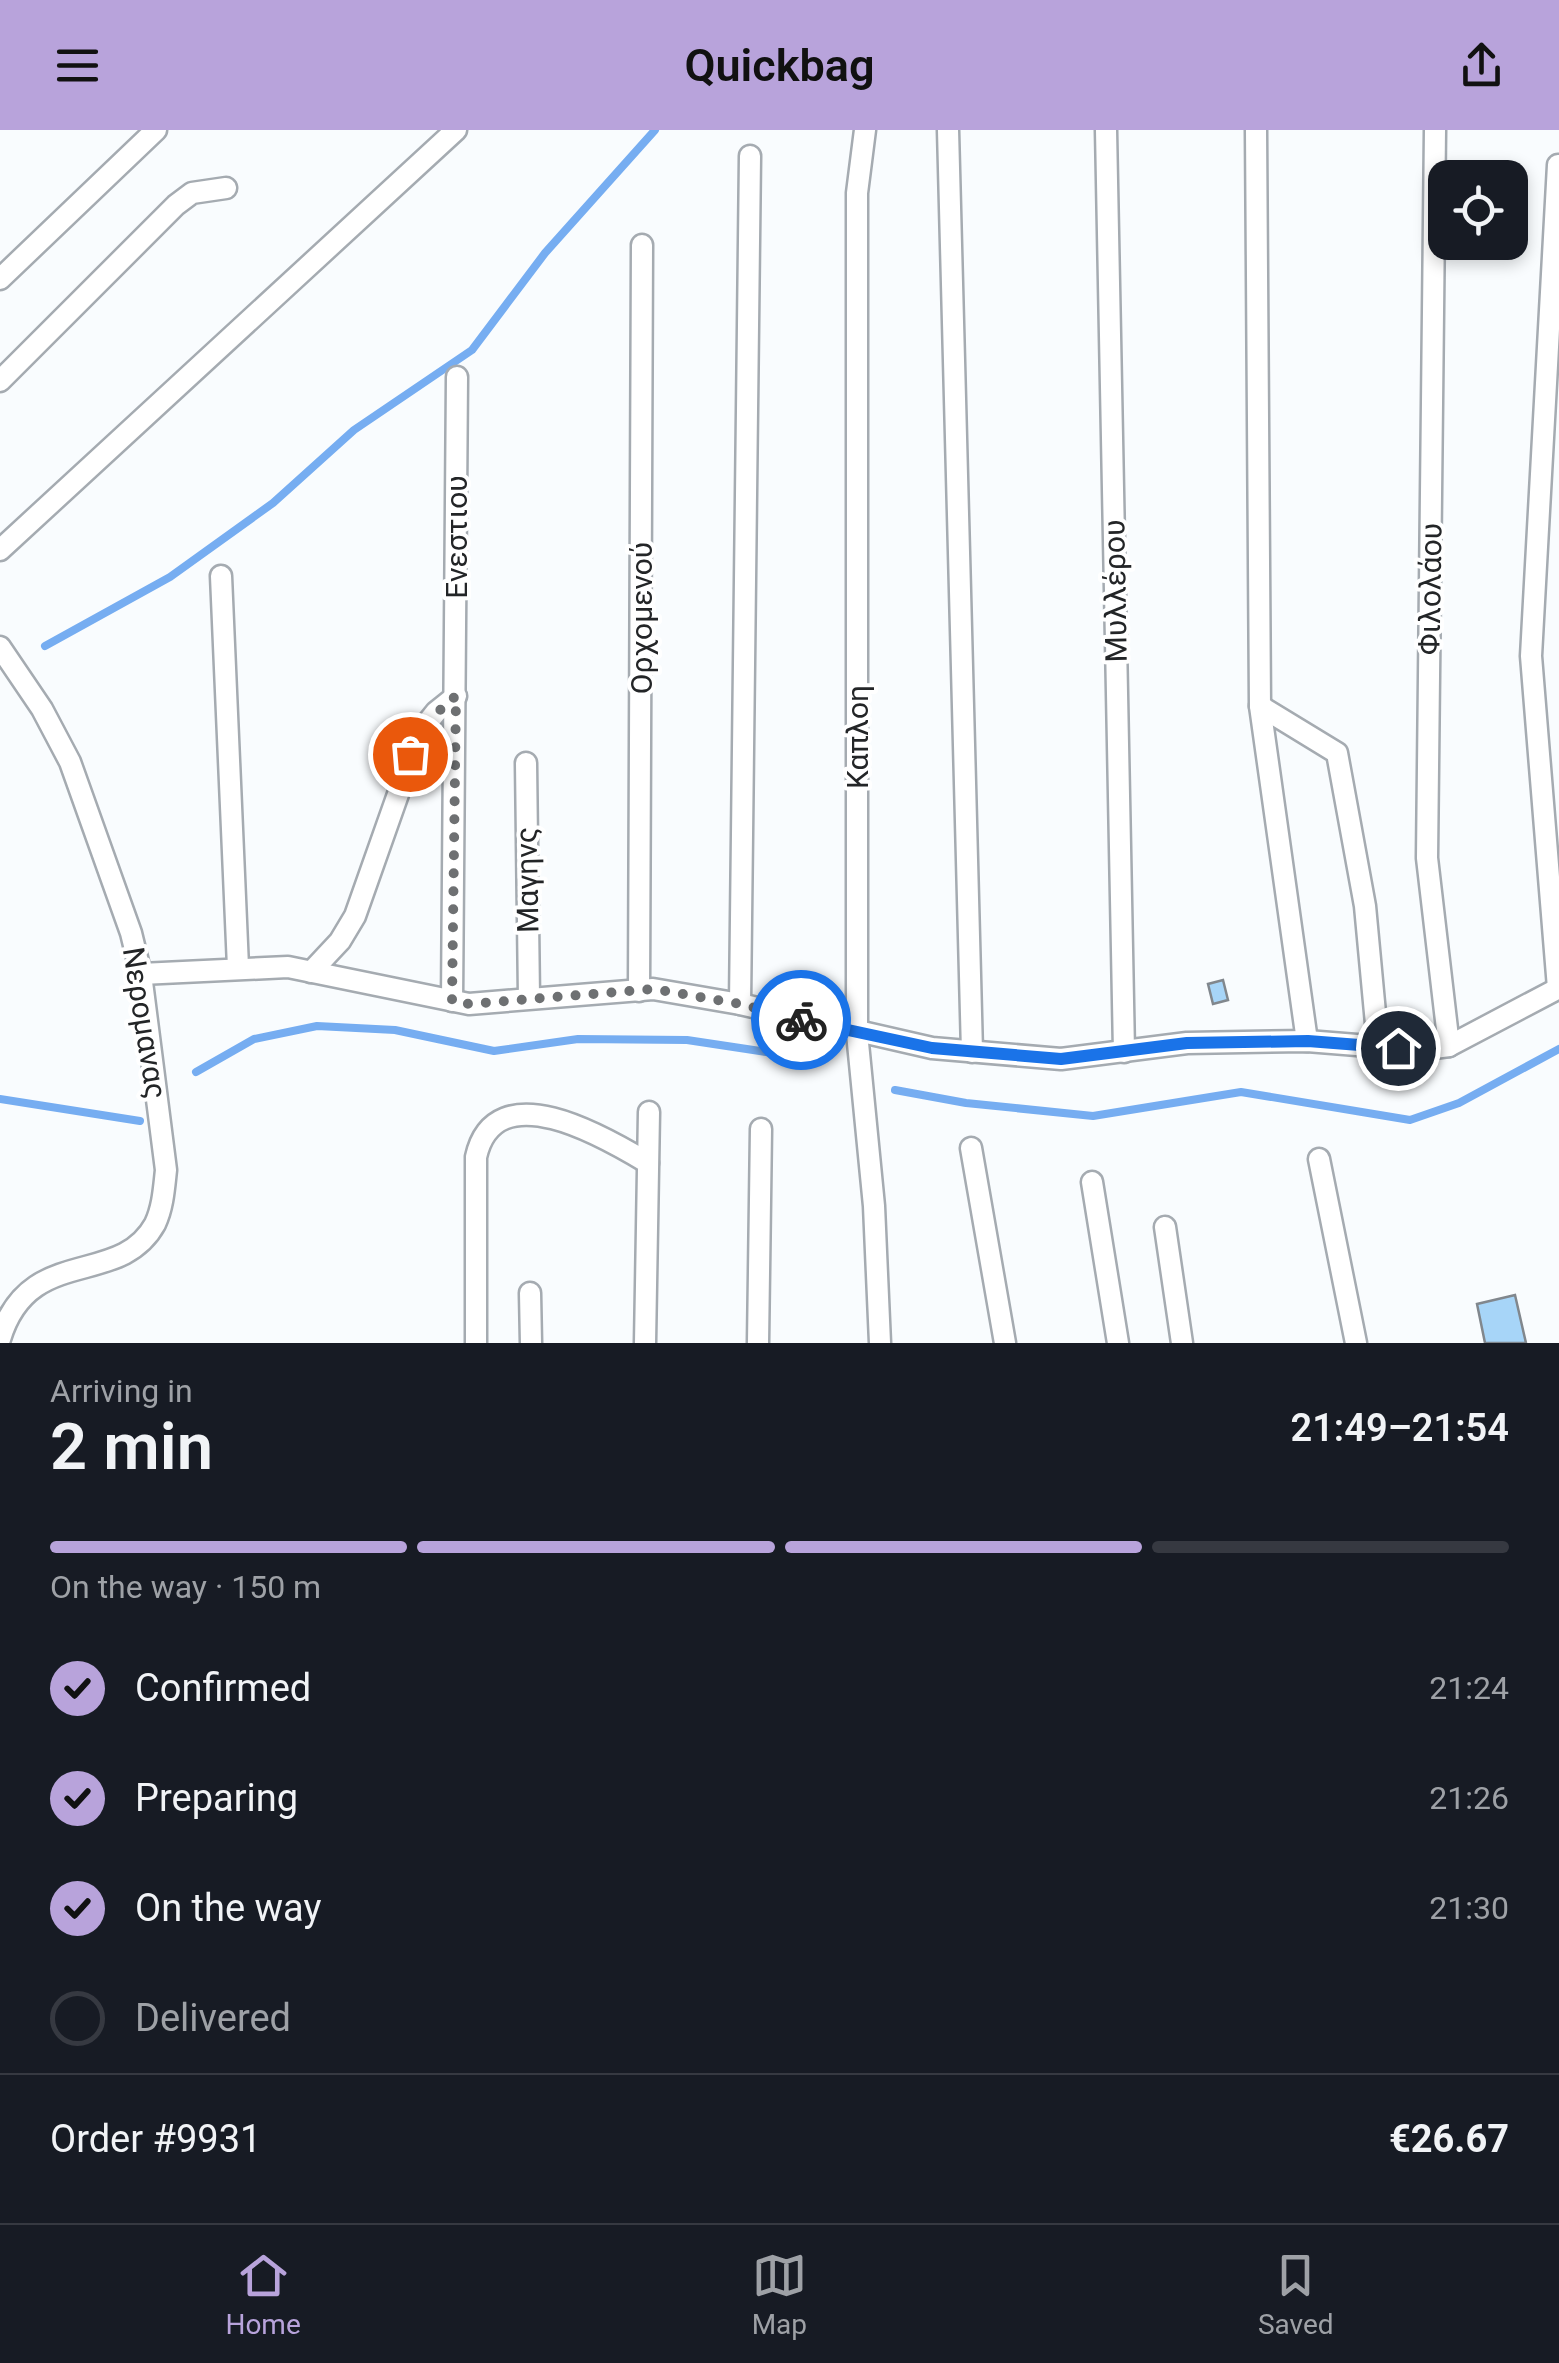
<!DOCTYPE html>
<html lang="en">
<head>
<meta charset="utf-8">
<style>
  :root { --surface:#171b24; --page:#242831; --text:#f1f3f6; --muted:#9ea1a6; --line:#363941; --accent:#b8a3db }
  body { margin:0; font-family:Roboto,sans-serif; background:var(--page); color:var(--text); height:100vh; display:flex; flex-direction:column; font-size:38px; white-space:nowrap }
  * { box-sizing:border-box; margin:0 }
  p { font-size:32px; color:var(--muted) }
  .icon { flex:none; width:55px; height:55px; fill:none; stroke:currentColor; stroke-width:2; stroke-linecap:round; stroke-linejoin:round }
  .map { position:relative; height:1213px; overflow:hidden }
  .drawer { display:flex; flex-direction:column; background:var(--surface); flex:1 }
  .drawer>* { flex:none }
  .tools { position:absolute; left:1428px; top:30px; display:grid; gap:20px }
  .tools a { display:grid; place-items:center; width:100px; height:100px; border-radius:20px; background:var(--surface); box-shadow:0 5px 15px #0003; font-size:50px }
  .pin { position:absolute; display:grid; place-items:center; width:85px; height:85px; color:#fff; margin:-42px; border:5px solid #fff; border-radius:50%; box-shadow:0 2px 10px #0007 }
  .courier { position:absolute; display:grid; place-items:center; width:100px; height:100px; margin:-50px; border:8px solid #1a73e8; border-radius:50%; background:#fff; color:#222; box-shadow:0 2px 12px #0007 }
  .head em { font-style:normal; font-weight:600 }
  .head div { display:flex; flex-direction:column-reverse }
  .head { display:flex; align-items:center; justify-content:space-between; height:170px; padding:0 50px }
  h1 { font-size:65px; font-weight:600; line-height:75px }
  .bar { display:grid; grid-template-columns:repeat(4,1fr); gap:15px 10px; align-content:center; height:120px; padding:0 50px }
  .bar i { height:12px; border-radius:8px; background:var(--line) }
  .bar .active { background:var(--accent) }
  .bar p { grid-column:span 4 }
  .line { display:flex; align-items:center; gap:25px; padding:0 50px; border-top:2px solid var(--line) }
  .line div { flex:1 }
  ol { padding:0 50px; list-style:none }
  li { display:flex; align-items:center; gap:30px; height:110px }
  li p { margin-inline-start:auto }
  li .icon { padding:10px; border-radius:50%; background:var(--accent); color:#111; stroke-width:4 }
  li:last-child { color:var(--muted) }
  li i { width:55px; height:55px; border:5px solid var(--line); border-radius:50% }
  header { display:flex; justify-content:space-between; align-items:center; height:130px; padding:0 50px; background:var(--accent); color:#111; font-size:45px; font-weight:600 }
  .menu { display:flex; justify-content:space-around; align-items:center; height:140px; border-top:2px solid var(--line); background:var(--surface); font-size:28px; color:var(--muted) }
  .menu a { display:grid; justify-items:center; gap:5px }
  .menu .active { color:var(--accent) }
  .map>svg:first-child { display:block }
  .lines { fill:none; stroke-linecap:round; stroke-linejoin:round }
  .stream { stroke:#76adf1; stroke-width:8 }
  .building { fill:#a7d5f8; stroke:#81878d; stroke-width:2.5 }
  .street-casing { stroke:#a5abb1; stroke-width:25 }
  .street { stroke:#fff; stroke-width:20 }
  .done { stroke:#6e7072; stroke-width:10; stroke-dasharray:0 18 }
  .route { stroke:#1a73e8; stroke-width:12 }
  .labels { text-anchor:middle; dominant-baseline:central; stroke-width:8; stroke-linejoin:round; paint-order:stroke }
  .street-label { font-size:30px; fill:#232527; stroke:#fff }
</style>
</head>
<body>
<header><svg class="icon" aria-label="menu" viewBox="0 0 24 24"><path d="M4 6h16M4 12h16M4 18h16"/></svg>Quickbag<svg class="icon" aria-label="share" viewBox="0 0 24 24"><path d="M12 15V3M7 8l5-5 5 5M5 13v7h14v-7"/></svg></header>
<div class="map">
<svg width="1559" height="1213" viewBox="0 0 1559 1213">
  <rect width="100%" height="100%" fill="#f9fcfe"/>
  <g class="lines">
    <!-- stream -->
    <g class="stream">
      <path d="M 45,516 L 170,447 L 273,373 L 354,300 L 472,220 L 545,123 L 655,0"/>
      <path d="M 196,942 L 254,909 L 317,896 L 395,900 L 494,921 L 578,909 L 687,910 L 806,928"/>
      <path d="M 895,960 L 966,973 L 1093,986 L 1241,962 L 1410,990 L 1459,973 L 1559,919"/>
      <path d="M 0,969 L 140,991"/>
    </g>
  </g>
  <!-- building -->
  <g class="building">
    <path d="M 1223,850 L 1228,870 L 1213,874 L 1208,854 Z"/>
    <path d="M 1515,1165 L 1526,1213 L 1485,1213 L 1477,1174 Z"/>
  </g>
  <g class="lines">
    <defs>
      <g id="street">
        <path d="M 865,0 L 857,63 L 857,903 L 874,1076 L 880,1213"/>
        <path d="M 948,0 L 972,922"/>
        <path d="M 1106,0 L 1124,922"/>
        <path d="M 1256,0 L 1260,576 L 1307,911"/>
        <path d="M 1435,0 L 1427,728 L 1449,916"/>
        <path d="M 1558,35 L 1531,526 L 1558,858"/>
        <path d="M 0,149 L 156,0"/>
        <path d="M 0,251 L 176,75 L 192,63 L 226,58"/>
        <path d="M 0,420 L 456,0"/>
        <path d="M 221,446 L 238,837"/>
        <path d="M 0,517 L 42,579 L 70,632 L 131,803 L 141,844 L 166,1040 C 164,1058 163,1077 155,1094 C 119,1159 29,1113 0,1209"/>
        <path d="M 1260,576 L 1337,623 L 1365,776 L 1378,915"/>
        <path d="M 526,633 L 529,868"/>
        <path d="M 311,842 L 340,811 L 355,786 L 420,602 L 436,582 L 456,566"/>
        <path d="M 141,844 L 288,837 L 469,874 L 653,859 L 740,874 L 932,918 L 1061,929 L 1187,913 L 1307,911 L 1419,920 L 1449,916 L 1559,858"/>
        <path d="M 639,861 L 642,115"/>
        <path d="M 452,871 L 457,247"/>
        <path d="M 740,874 L 750,26"/>
        <path d="M 971,1018 L 1005,1213"/>
        <path d="M 1319,1029 L 1356,1213"/>
        <path d="M 1092,1052 L 1118,1213"/>
        <path d="M 1165,1097 L 1182,1213"/>
        <path d="M 530,1163 L 531,1213"/>
        <path d="M 476,1213 L 476,1027 C 495,942 605,1007 648,1033"/>
        <path d="M 645,1213 L 649,982"/>
        <path d="M 758,1213 L 761,999"/>
      </g>
    </defs>
    <!-- street casing -->
    <use href="#street" class="street-casing"/>
    <!-- street -->
    <use href="#street" class="street"/>
  </g>
  <g class="lines">
    <!-- done -->
    <path class="done" d="M 410,624 C 421,599 434,584 456,566 L 452,871 L 469,874 L 654,859 L 740,874 L 801,890"/>
    <!-- route -->
    <path class="route" d="M 801,890 L 932,918 L 1061,929 L 1187,913 L 1308,911 L 1398,918"/>
  </g>
  <g class="labels">
    <!-- street labels -->
    <g class="street-label">
      <text transform="translate(456 407) rotate(-90)">Ενεστιου</text>
      <text transform="translate(1430 459) rotate(-89)">Φιλολάου</text>
      <text transform="translate(1115 461) rotate(-91)">Μυλλέρου</text>
      <text transform="translate(641 488) rotate(-90)">Ορχομενού</text>
      <text transform="translate(857 607) rotate(-90)">Καπλοη</text>
      <text transform="translate(527 750) rotate(-91)">Μαγηνς</text>
      <text transform="translate(145 893) rotate(81)">Νερομανας</text>
    </g>
  </g>
</svg>
<div class="tools">
<a><svg class="icon" aria-label="locate" viewBox="0 0 24 24"><circle cx="12" cy="12" r="6"/><path d="M12 2v4M12 18v4M2 12h4M18 12h4"/></svg></a>
</div>
<div class="pin" style="left:410px;top:624px;background:#ea580c"><svg class="icon" aria-label="bag" viewBox="0 0 24 24"><path d="M5 8h14l-1 12H6zM9 8a3 3 0 0 1 6 0"/></svg></div>
<div class="pin" style="left:1398px;top:918px;background:#1f2937"><svg class="icon" aria-label="home" viewBox="0 0 24 24"><path d="M3 11l9-7 9 7M6 9v11h12V9"/></svg></div>
<div class="courier" style="left:801px;top:890px"><svg class="icon" aria-label="bike" viewBox="0 0 24 24"><circle cx="6" cy="16" r="4"/><circle cx="18" cy="16" r="4"/><path d="M6 16l4-8h5l3 8M10 8l3 8H6M13 5h3"/></svg></div>
</div>
<section class="drawer">
<div class="head"><div><h1>2 min</h1><p>Arriving in</p></div><em>21:49–21:54</em></div>
<div class="bar"><i class="active"></i><i class="active"></i><i class="active"></i><i></i><p>On the way · 150 m</p></div>
<ol>
<li><svg class="icon" aria-label="check" viewBox="0 0 24 24"><path d="M5 12l5 5 9-10"/></svg>Confirmed<p>21:24</p></li>
<li><svg class="icon" aria-label="check" viewBox="0 0 24 24"><path d="M5 12l5 5 9-10"/></svg>Preparing<p>21:26</p></li>
<li><svg class="icon" aria-label="check" viewBox="0 0 24 24"><path d="M5 12l5 5 9-10"/></svg>On the way<p>21:30</p></li>
<li><i></i>Delivered</li>
</ol>
<div class="line" style="height:130px"><div>Order #9931</div><b>€26.67</b></div>
</section>
<nav class="menu">
<a class="active"><svg class="icon" aria-label="home" viewBox="0 0 24 24"><path d="M3 11l9-7 9 7M6 9v11h12V9"/></svg>Home</a>
<a><svg class="icon" aria-label="map" viewBox="0 0 24 24"><path d="M3 6l6-2 6 2 6-2v14l-6 2-6-2-6 2zM9 4v14M15 6v14"/></svg>Map</a>
<a><svg class="icon" aria-label="saved" viewBox="0 0 24 24"><path d="M7 4h10v16l-5-4-5 4z"/></svg>Saved</a>
</nav>
</body>
</html>
